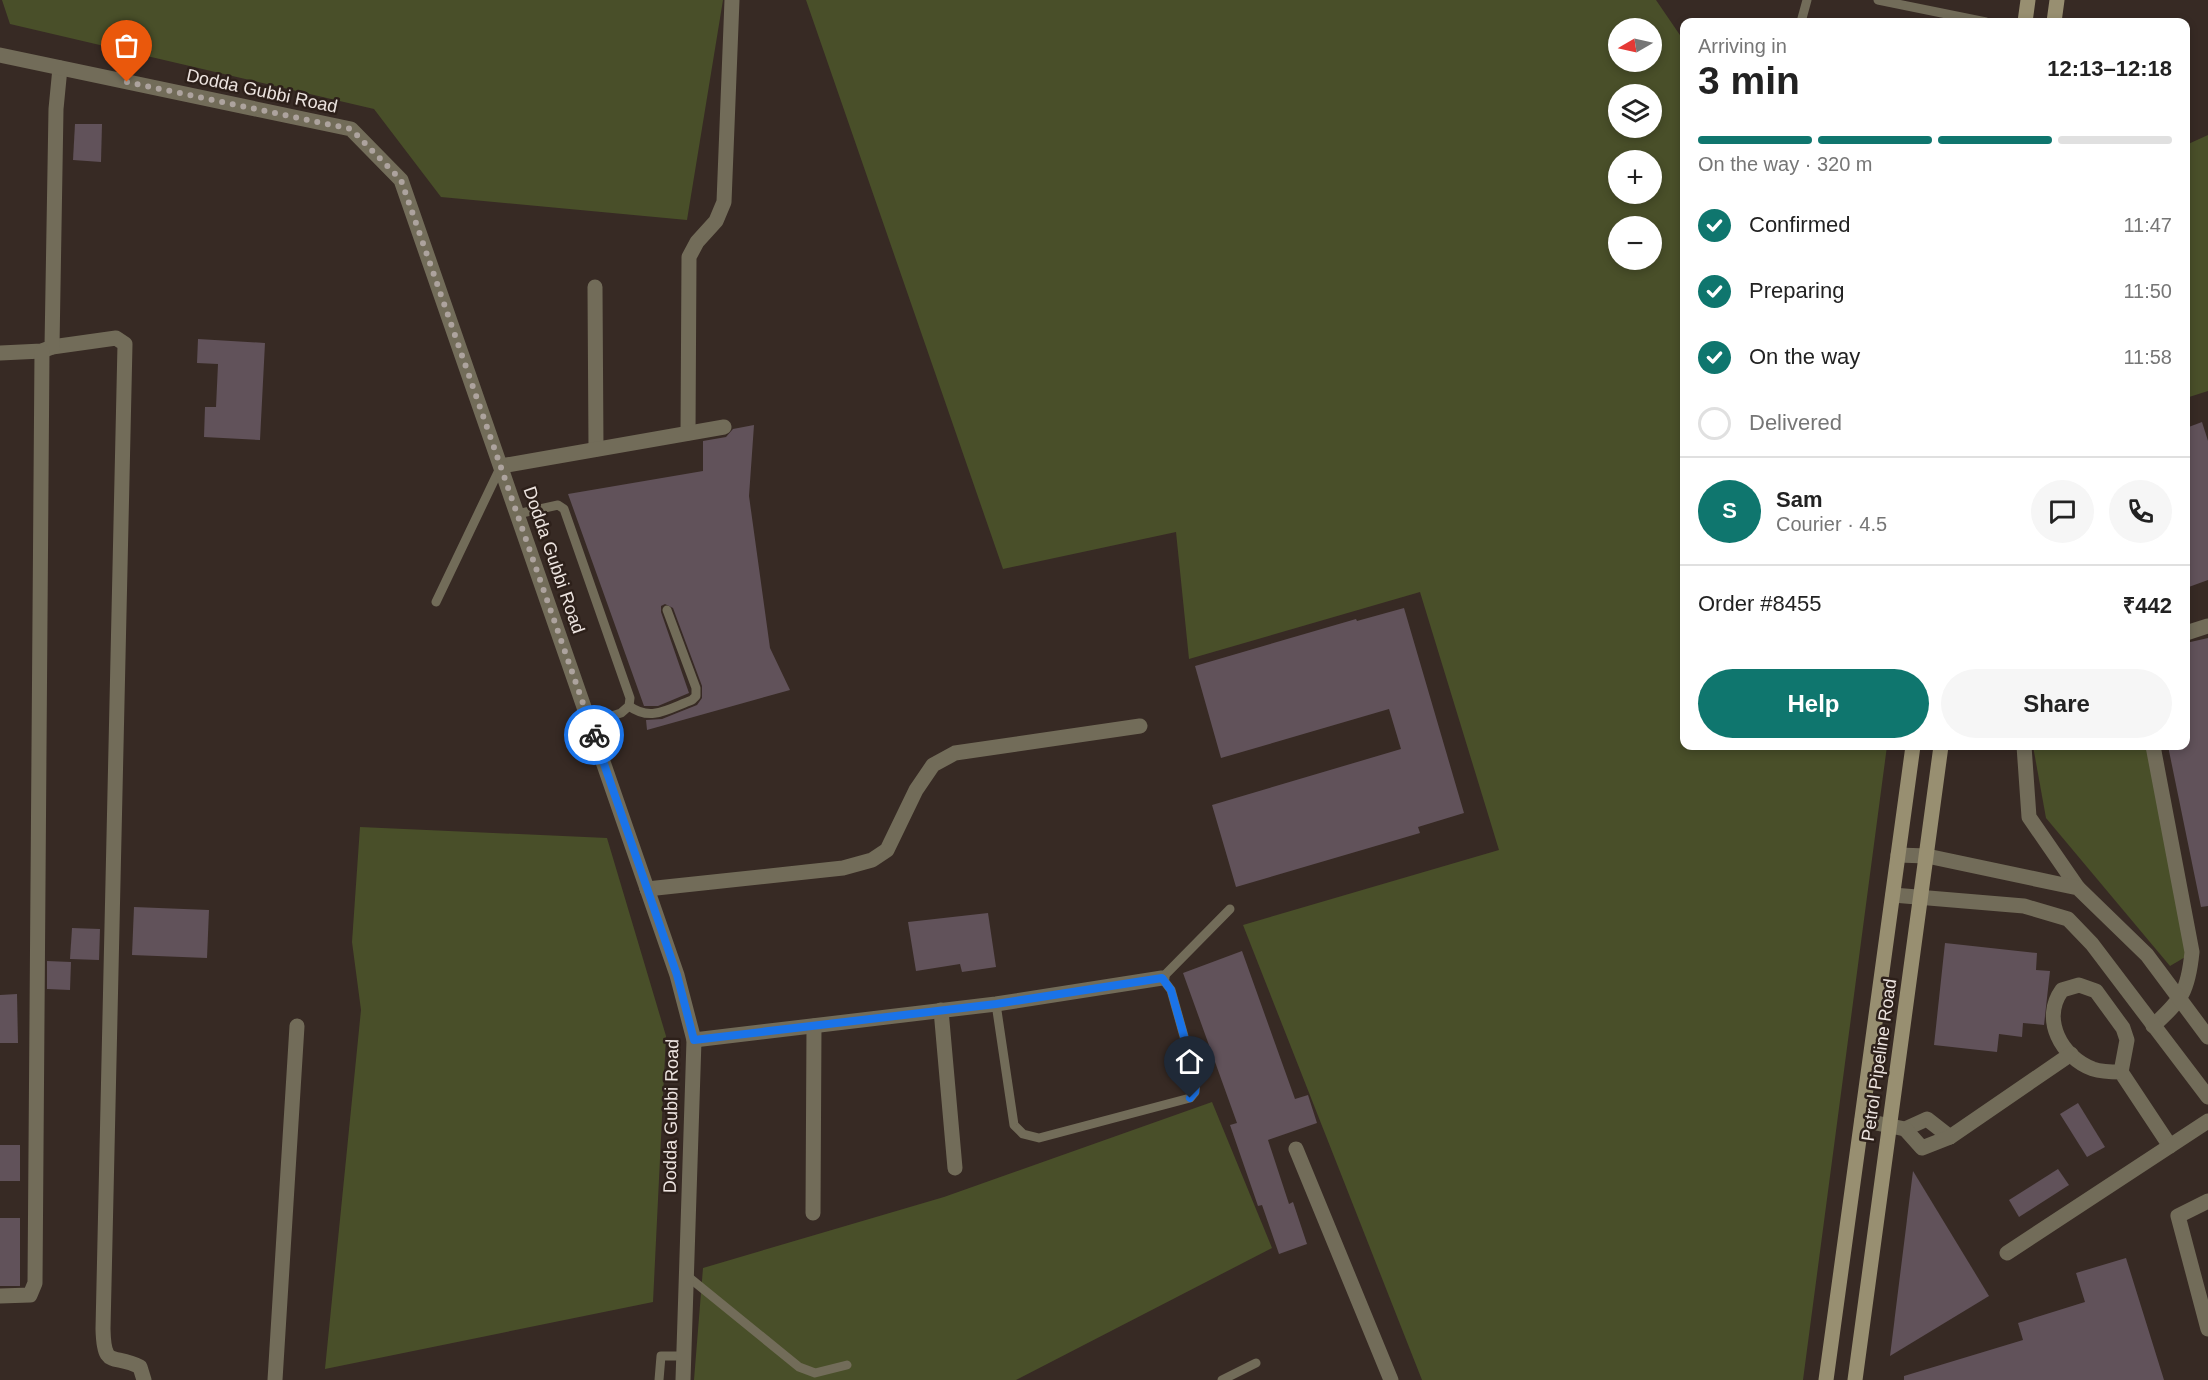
<!DOCTYPE html>
<html lang="en">
<head>
<meta charset="utf-8">
<style>
  :root { --surface:#fff; --page:#f6f6f6; --text:#222; --muted:#767676; --line:#e0e0e0; --accent:#0f766e }
  body { margin:0; font-family:Helvetica,sans-serif; background:var(--page); color:var(--text); height:100vh; display:flex; flex-direction:column; font-size:22px; white-space:nowrap }
  * { box-sizing:border-box; margin:0 }
  p { font-size:20px; color:var(--muted) }
  .icon { flex:none; width:33px; height:33px; fill:none; stroke:currentColor; stroke-width:2; stroke-linecap:round; stroke-linejoin:round }
  .map { position:relative; flex:1; overflow:hidden }
  .panel { position:absolute; left:1680px; top:18px; width:510px; height:732px; display:flex; flex-direction:column; background:var(--surface); border-radius:12px; box-shadow:0 3px 9px #0003 }
  .panel>* { flex:none }
  .needle { width:39px; rotate:261deg }
  .buttons { position:absolute; left:1608px; top:18px; display:grid; gap:12px }
  .buttons a { display:grid; place-items:center; width:54px; height:54px; border-radius:50%; background:var(--surface); box-shadow:0 3px 9px #0003; font-size:30px }
  .pin { position:absolute; display:grid; place-items:center; width:51px; height:51px; color:#fff; margin:-62px -26px; border-radius:50% 50% 50% 0; rotate:-45deg; box-shadow:0 0 6px #0007 }
  .pin .icon { rotate:45deg }
  .courier { position:absolute; display:grid; place-items:center; width:60px; height:60px; margin:-30px; border:4px solid #1a73e8; border-radius:50%; background:#fff; color:#222; box-shadow:0 2px 8px #0007 }
  .headline em { font-style:normal; font-weight:800 }
  .headline div { display:flex; flex-direction:column-reverse }
  .headline { display:flex; align-items:center; justify-content:space-between; height:102px; padding:0 18px }
  h1 { font-size:39px; font-weight:800; line-height:45px }
  .bar { display:grid; grid-template-columns:repeat(4,1fr); gap:9px 6px; align-content:center; height:72px; padding:0 18px }
  .bar i { height:8px; border-radius:4px; background:var(--line) }
  .bar .current { background:var(--accent) }
  .bar p { grid-column:span 4 }
  .line { display:flex; align-items:center; gap:15px; padding:0 18px; border-top:2px solid var(--line) }
  .line div { flex:1 }
  .round { display:grid; place-items:center; flex:none; width:63px; height:63px; border-radius:32px; background:var(--page) }
  ol { padding:0 18px; list-style:none }
  li { display:flex; align-items:center; gap:18px; height:66px }
  li p { margin-inline-start:auto }
  li .icon { padding:6px; border-radius:50%; background:var(--accent); color:#fff; stroke-width:4 }
  li:last-child { color:var(--muted) }
  li i { width:33px; height:33px; border:3px solid var(--line); border-radius:50% }
  .primary-button { display:flex; gap:12px; margin-top:auto; padding:12px 18px }
  .primary-button a { flex:1; height:69px; border-radius:36px; background:var(--accent); color:#fff; font-size:24px; font-weight:800; line-height:69px; text-align:center }
  .primary-button a+a { background:var(--page); color:var(--text) }
  .map>svg:first-child { display:block }
  .green { fill:#494f29; fill-rule:evenodd }
  .building { fill:#61525a }
  .lines { fill:none; stroke-linecap:round; stroke-linejoin:round }
  .service { stroke:#726c59; stroke-width:9 }
  .minor { stroke:#726c59; stroke-width:15 }
  .tertiary { stroke:#726c59; stroke-width:15 }
  .secondary { stroke:#988f71; stroke-width:15 }
  .done { stroke:#ada39e; stroke-width:6; stroke-dasharray:0 10.8 }
  .route { stroke:#1a73e8; stroke-width:8 }
  .labels { text-anchor:middle; dominant-baseline:central; stroke-width:5; stroke-linejoin:round; paint-order:stroke }
  .street-label { font-size:18px; fill:#ede4e0; stroke:#2d201a }
</style>
</head>
<body>
<div class="map">
<svg width="2208" height="1380" viewBox="0 0 2208 1380">
  <rect width="100%" height="100%" fill="#372a24"/>
  <!-- green -->
  <g class="green">
    <path d="M 2,0 L 723,0 L 687,220 L 441,197 L 374,109 L 10,24 Z"/>
    <path d="M 806,0 L 1656,0 L 1684,41 L 1684,746 L 1887,746 L 1803,1380 L 1422,1380 L 1243,925 L 1499,850 L 1420,592 L 1189,659 L 1176,532 L 1003,569 ZM 1652,28 L 1652,62 L 1618,62 L 1618,28 ZM 1652,94 L 1652,128 L 1618,128 L 1618,94 ZM 1618,160 L 1652,160 L 1652,194 L 1618,194 ZM 1652,226 L 1652,260 L 1618,260 L 1618,226 Z"/>
    <path d="M 2208,135 L 2208,391 L 2186,398 L 2186,145 Z"/>
    <path d="M 2033,746 L 2149,746 L 2187,956 L 2170,966 L 2046,818 Z"/>
    <path d="M 360,827 L 607,838 L 666,1036 L 653,1302 L 325,1369 L 361,1010 L 352,942 Z"/>
    <path d="M 1212,1102 L 1272,1248 L 1016,1380 L 694,1380 L 703,1268 L 944,1197 Z"/>
  </g>
  <!-- building -->
  <g class="building">
    <path d="M 75,124 L 102,124 L 101,162 L 73,160 Z"/>
    <path d="M 198,339 L 265,343 L 260,440 L 204,437 L 205,407 L 216,407 L 218,364 L 197,363 Z"/>
    <path d="M 2202,422 L 2208,441 L 2208,580 L 2186,588 L 2186,428 Z"/>
    <path d="M 754,425 L 749,496 L 770,648 L 790,690 L 647,730 L 646,720 L 662,719 L 697,705 L 702,698 L 702,686 L 673,608 L 665,604 L 661,606 L 661,612 L 689,693 L 658,706 L 644,706 L 568,494 L 703,471 L 703,441 L 726,437 L 733,429 Z"/>
    <path d="M 1404,608 L 1464,813 L 1418,827 L 1420,833 L 1236,887 L 1212,805 L 1401,749 L 1389,709 L 1221,758 L 1195,666 L 1356,619 L 1357,621 Z"/>
    <path d="M 2208,638 L 2208,906 L 2201,907 L 2168,746 L 2186,746 L 2186,643 Z"/>
    <path d="M 134,907 L 209,910 L 207,958 L 132,955 Z"/>
    <path d="M 988,913 L 996,967 L 962,972 L 960,964 L 916,971 L 908,922 Z"/>
    <path d="M 72,928 L 100,929 L 99,960 L 70,959 Z"/>
    <path d="M 1945,943 L 2037,953 L 2036,970 L 2050,971 L 2044,1025 L 2023,1023 L 2022,1037 L 1999,1034 L 1997,1052 L 1934,1045 Z"/>
    <path d="M 1242,951 L 1295,1099 L 1308,1095 L 1317,1123 L 1268,1140 L 1289,1204 L 1293,1202 L 1307,1244 L 1279,1254 L 1262,1205 L 1258,1206 L 1240,1154 L 1230,1125 L 1237,1123 L 1183,973 Z"/>
    <path d="M 47,961 L 71,962 L 70,990 L 47,989 Z"/>
    <path d="M 17,994 L 18,1043 L 0,1043 L 0,995 Z"/>
    <path d="M 2078,1103 L 2105,1147 L 2087,1157 L 2060,1114 Z"/>
    <rect x="0" y="1145" width="20" height="36"/>
    <path d="M 2058,1169 L 2069,1185 L 2019,1217 L 2009,1200 Z"/>
    <path d="M 1913,1171 L 1989,1296 L 1890,1356 Z"/>
    <rect x="0" y="1218" width="20" height="68"/>
    <path d="M 2126,1258 L 2164,1380 L 1904,1380 L 1904,1376 L 2023,1340 L 2018,1323 L 2085,1302 L 2076,1273 Z"/>
  </g>
  <g class="lines">
    <!-- service -->
    <g class="service">
      <path d="M 1878,0 L 1986,22"/>
      <path d="M 1801,22 L 1807,0"/>
      <path d="M 517,514 L 558,505 L 564,509 L 630,698 L 629,706 L 621,713 L 590,723"/>
      <path d="M 436,602 L 501,466"/>
      <path d="M 629,706 C 651,722 668,709 692,700 L 696,696 L 696,688 L 667,610"/>
      <path d="M 996,1004 L 1014,1125 L 1023,1134 L 1039,1138 L 1190,1098 L 1195,1092 L 1196,1079 L 1171,990 L 1162,978 L 1230,909"/>
      <path d="M 686,1275 L 799,1367 L 815,1373 L 847,1365"/>
      <path d="M 659,1380 L 661,1356 L 684,1356"/>
      <path d="M 1222,1380 L 1256,1363"/>
    </g>
    <!-- minor -->
    <g class="minor">
      <path d="M 595,287 L 596,449"/>
      <path d="M 52,347 L 116,338 L 125,344 L 103,1329 C 104,1370 113,1353 140,1367 L 144,1380"/>
      <path d="M 0,353 L 42,351 L 52,347 L 56,109 L 60,68"/>
      <path d="M 688,433 L 689,257 L 697,242 L 716,221 L 724,202 L 732,0"/>
      <path d="M 501,466 L 724,427"/>
      <path d="M 2186,633 L 2208,626"/>
      <path d="M 2024,746 L 2029,817 L 2078,888"/>
      <path d="M 2153,746 L 2192,952 C 2188,992 2182,999 2153,1026"/>
      <path d="M 1898,855 L 1927,856 L 2078,888 L 2147,955 L 2208,1037"/>
      <path d="M 647,889 L 843,868 L 872,860 L 887,850 L 916,790 L 933,765 L 955,753 L 1140,726"/>
      <path d="M 1893,895 L 2024,906 L 2068,919 L 2092,944 L 2208,1097"/>
      <path d="M 941,1010 L 955,1168"/>
      <path d="M 694,1040 L 996,1004 L 1162,978"/>
      <path d="M 2121,1072 C 2113,1072 2102,1072 2093,1069 C 2061,1057 2041,1019 2062,990 L 2079,985 L 2096,991 L 2123,1028 L 2127,1040 L 2121,1072 L 2170,1146"/>
      <path d="M 1862,1120 L 1905,1129 L 1927,1119 L 1950,1137"/>
      <path d="M 1905,1129 L 1922,1148 L 1950,1137 L 2071,1054"/>
      <path d="M 1296,1149 L 1391,1380"/>
      <path d="M 2208,1201 L 2178,1216 L 2208,1329"/>
      <path d="M 813,1213 L 814,1026"/>
      <path d="M 2007,1253 L 2208,1121"/>
      <path d="M 0,1296 L 30,1295 L 35,1283 L 42,351"/>
      <path d="M 275,1380 L 297,1026"/>
    </g>
    <!-- tertiary -->
    <path class="tertiary" d="M 0,55 L 351,129 L 401,180 L 677,975 L 694,1040 L 683,1380"/>
    <!-- secondary -->
    <g class="secondary">
      <path d="M 2025,22 L 2028,0"/>
      <path d="M 2054,22 L 2057,0"/>
      <path d="M 1826,1380 L 1913,746"/>
      <path d="M 1855,1380 L 1941,746"/>
    </g>
  </g>
  <g class="lines">
    <!-- done -->
    <path class="done" d="M 127,82 L 351,129 L 401,180 L 594,735"/>
    <!-- route -->
    <path class="route" d="M 594,735 L 677,975 L 694,1040 L 996,1004 L 1162,978 L 1171,990 L 1196,1079 L 1195,1092 L 1190,1098"/>
  </g>
  <g class="labels">
    <!-- street labels -->
    <g class="street-label">
      <text transform="translate(262 91) rotate(12)">Dodda Gubbi Road</text>
      <text transform="translate(554 560) rotate(71)">Dodda Gubbi Road</text>
      <text transform="translate(1879 1060) rotate(-82)">Petrol Pipeline Road</text>
      <text transform="translate(671 1116) rotate(-89)">Dodda Gubbi Road</text>
    </g>
  </g>
</svg>
<div class="buttons">
<a><svg class="needle" viewBox="-14 -14 28 28"><path d="M0-13l5 13h-10z" fill="#e53935"/><path d="M0 13l5-13h-10z" fill="#767676"/></svg></a>
<a><svg class="icon" aria-label="layers" viewBox="0 0 24 24"><path d="M12 4l9 5-9 5-9-5zM3 14l9 5 9-5"/></svg></a>
<a>+</a>
<a>−</a>
</div>
<div class="pin" style="left:127px;top:82px;background:#ea580c"><svg class="icon" aria-label="bag" viewBox="0 0 24 24"><path d="M5 8h14l-1 12H6zM9 8a3 3 0 0 1 6 0"/></svg></div>
<div class="pin" style="left:1190px;top:1098px;background:#1f2937"><svg class="icon" aria-label="home" viewBox="0 0 24 24"><path d="M3 11l9-7 9 7M6 9v11h12V9"/></svg></div>
<div class="courier" style="left:594px;top:735px"><svg class="icon" aria-label="bike" viewBox="0 0 24 24"><circle cx="6" cy="16" r="4"/><circle cx="18" cy="16" r="4"/><path d="M6 16l4-8h5l3 8M10 8l3 8H6M13 5h3"/></svg></div>
<section class="panel">
<div class="headline"><div><h1>3 min</h1><p>Arriving in</p></div><em>12:13–12:18</em></div>
<div class="bar"><i class="current"></i><i class="current"></i><i class="current"></i><i></i><p>On the way · 320 m</p></div>
<ol>
<li><svg class="icon" aria-label="check" viewBox="0 0 24 24"><path d="M5 12l5 5 9-10"/></svg>Confirmed<p>11:47</p></li>
<li><svg class="icon" aria-label="check" viewBox="0 0 24 24"><path d="M5 12l5 5 9-10"/></svg>Preparing<p>11:50</p></li>
<li><svg class="icon" aria-label="check" viewBox="0 0 24 24"><path d="M5 12l5 5 9-10"/></svg>On the way<p>11:58</p></li>
<li><i></i>Delivered</li>
</ol>
<div class="line" style="height:108px"><b class="round" style="background:var(--accent);color:#fff">S</b><div><b>Sam</b><p>Courier · 4.5</p></div><a class="round"><svg class="icon" aria-label="chat" viewBox="0 0 24 24"><path d="M4 5h16v11H9l-5 4z"/></svg></a><a class="round"><svg class="icon" aria-label="phone" viewBox="0 0 24 24"><path d="M5 4h4l2 5-3 2q2 4 5 5l2-3 5 2v4C11 20 4 13 5 4z"/></svg></a></div>
<div class="line" style="height:78px"><div>Order #8455</div><b>₹442</b></div>
<div class="primary-button"><a>Help</a><a>Share</a></div>
</section>
</div>
</body>
</html>
